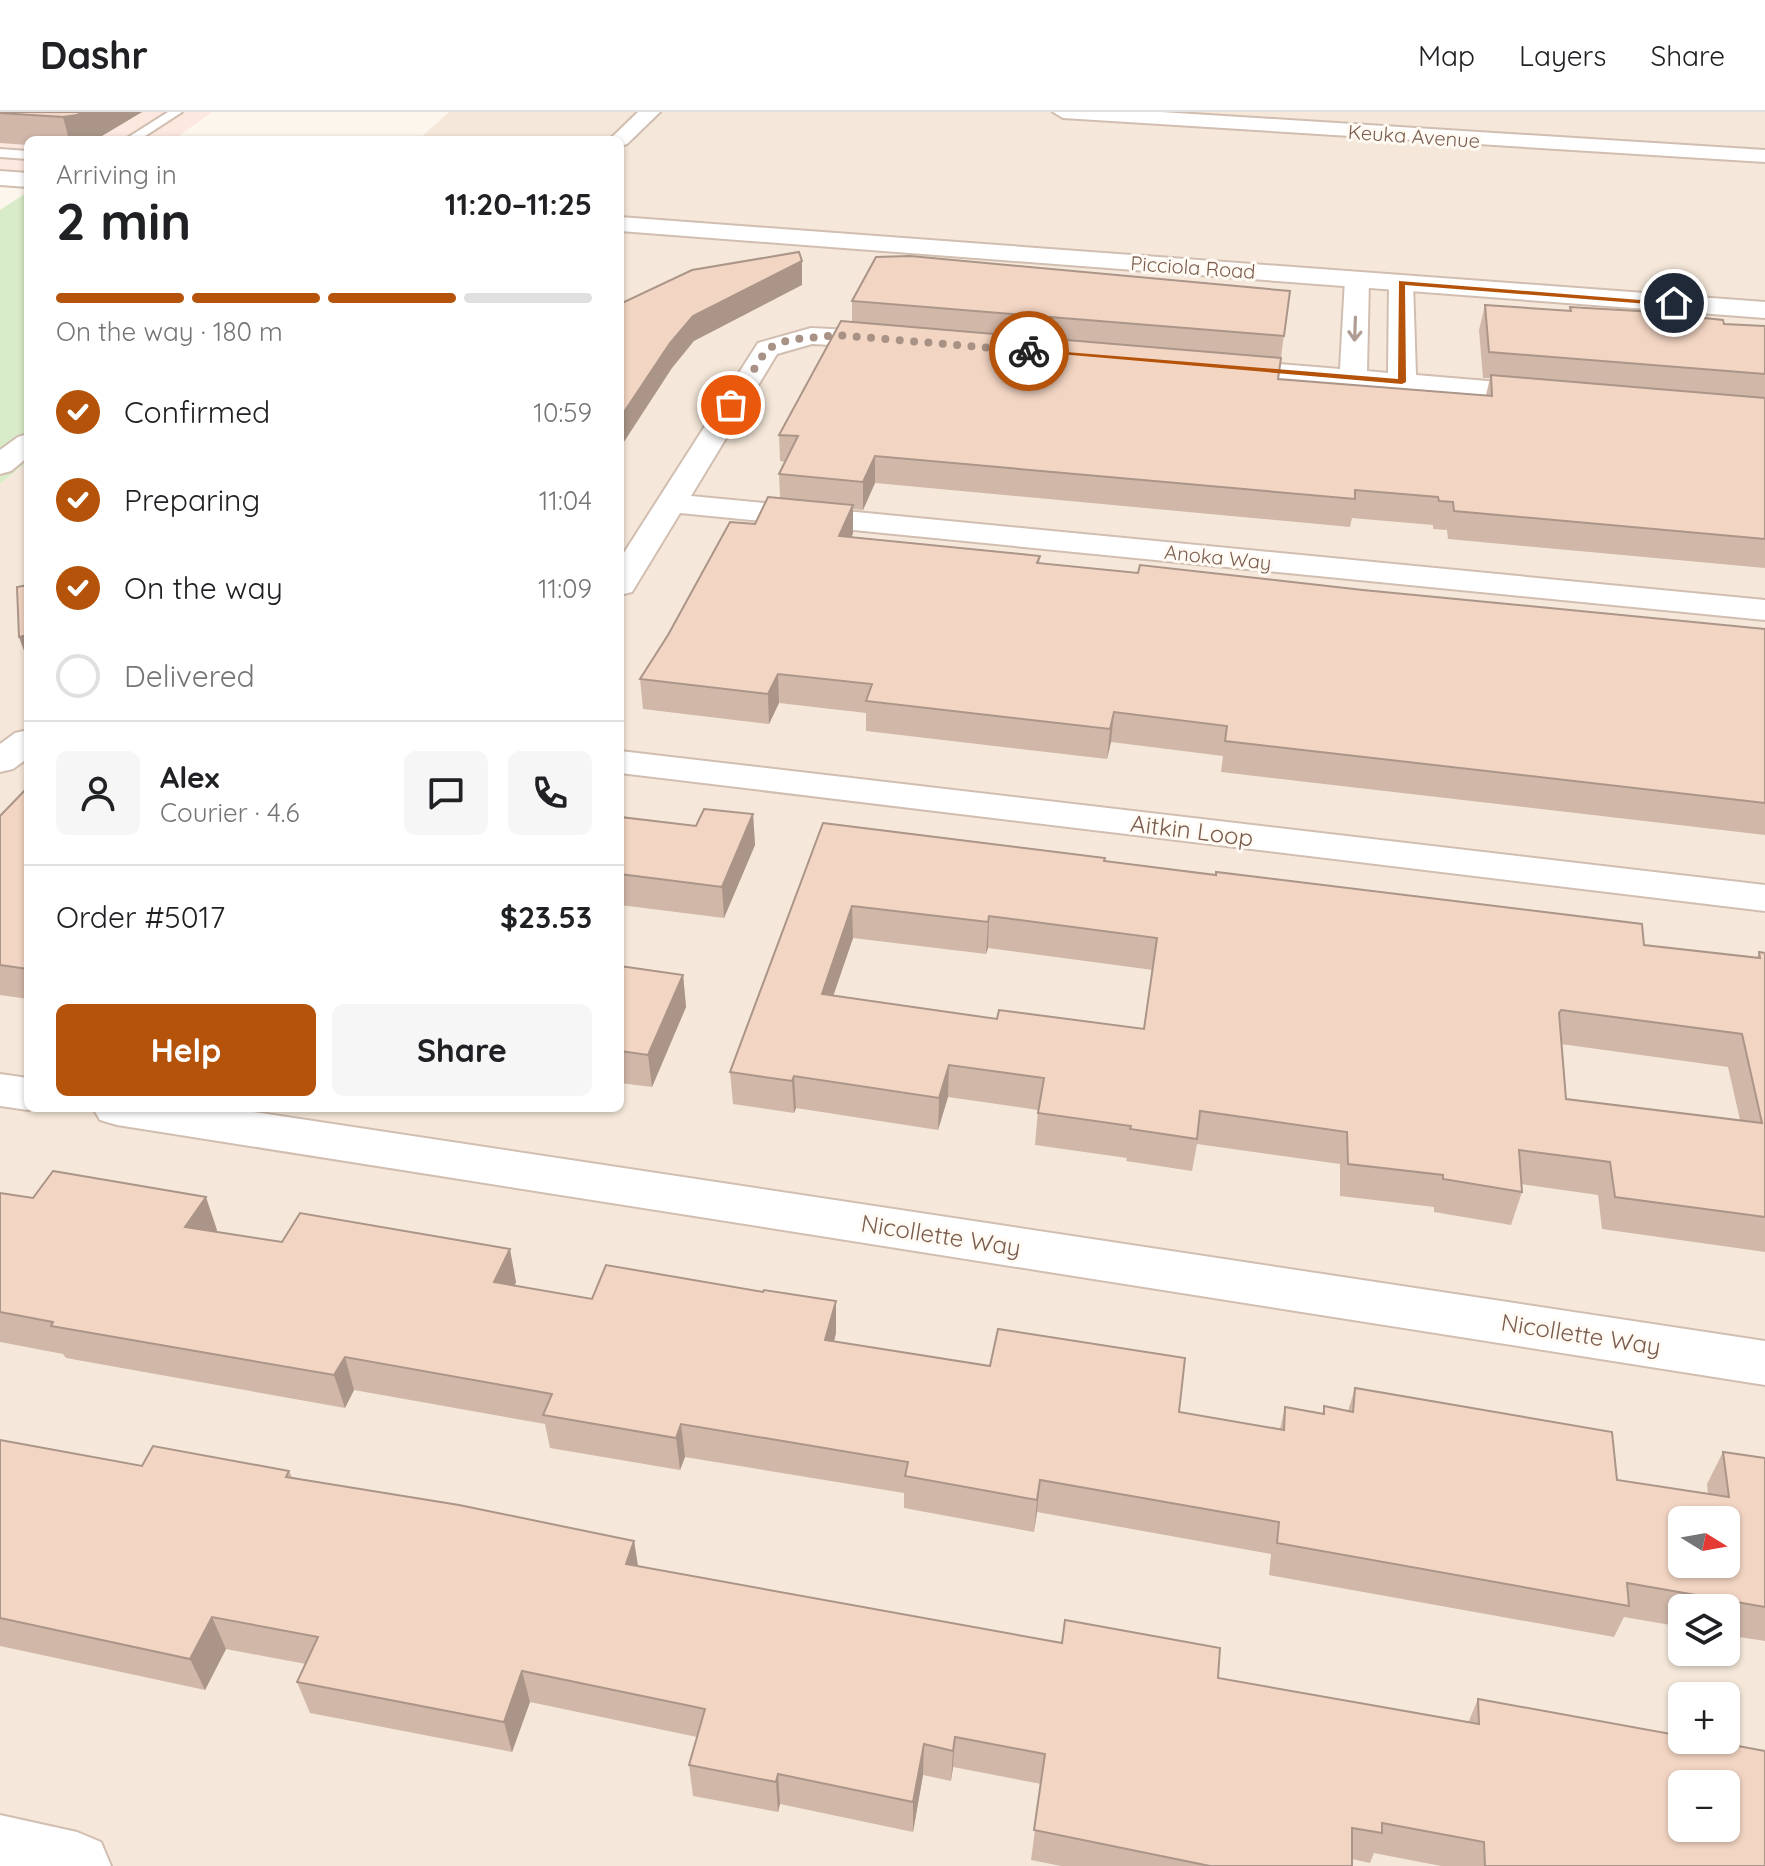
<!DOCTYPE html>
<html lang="en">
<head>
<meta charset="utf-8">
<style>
  :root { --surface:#fff; --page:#f6f6f6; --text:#202124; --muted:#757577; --line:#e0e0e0; --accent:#b45309 }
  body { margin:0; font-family:Quicksand,sans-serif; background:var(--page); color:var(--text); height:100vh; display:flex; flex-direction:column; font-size:30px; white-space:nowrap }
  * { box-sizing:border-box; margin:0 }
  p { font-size:26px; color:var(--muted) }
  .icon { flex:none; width:44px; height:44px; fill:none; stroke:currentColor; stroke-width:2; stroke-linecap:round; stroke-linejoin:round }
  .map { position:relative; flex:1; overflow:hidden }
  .sheet { position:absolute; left:24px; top:24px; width:600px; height:976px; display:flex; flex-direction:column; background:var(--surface); border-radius:12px; box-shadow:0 2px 6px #0004 }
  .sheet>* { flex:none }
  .needle { width:52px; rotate:101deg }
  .fabs { position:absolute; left:1668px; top:1394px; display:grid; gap:16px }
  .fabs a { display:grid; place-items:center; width:72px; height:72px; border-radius:12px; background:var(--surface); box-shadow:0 2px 6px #0004; font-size:40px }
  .pin { position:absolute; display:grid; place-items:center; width:68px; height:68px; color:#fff; margin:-34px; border:4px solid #fff; border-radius:50%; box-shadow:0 2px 8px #0007 }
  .courier { position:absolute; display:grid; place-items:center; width:80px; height:80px; margin:-40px; border:6px solid #b45309; border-radius:50%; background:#fff; color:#222; box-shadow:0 2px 10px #0007 }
  .headline em { font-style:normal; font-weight:700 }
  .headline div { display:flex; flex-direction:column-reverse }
  .headline { display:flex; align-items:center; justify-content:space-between; height:136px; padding:0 32px }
  h1 { font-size:52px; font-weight:700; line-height:60px }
  .bar { display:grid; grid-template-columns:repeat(4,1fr); gap:12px 8px; align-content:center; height:96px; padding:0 32px }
  .bar i { height:10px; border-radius:6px; background:var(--line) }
  .bar .on { background:var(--accent) }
  .bar p { grid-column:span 4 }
  .line { display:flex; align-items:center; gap:20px; padding:0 32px; border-top:2px solid var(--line) }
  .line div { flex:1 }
  .round { display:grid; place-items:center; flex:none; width:84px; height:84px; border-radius:12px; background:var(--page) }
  ol { padding:0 32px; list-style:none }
  li { display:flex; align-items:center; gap:24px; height:88px }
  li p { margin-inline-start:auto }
  li .icon { padding:8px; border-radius:50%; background:var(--accent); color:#fff; stroke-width:4 }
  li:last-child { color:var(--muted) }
  li i { width:44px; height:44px; border:4px solid var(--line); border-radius:50% }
  .primary-button { display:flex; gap:16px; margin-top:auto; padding:16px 32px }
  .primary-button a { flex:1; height:92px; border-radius:12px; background:var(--accent); color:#fff; font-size:32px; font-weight:700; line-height:92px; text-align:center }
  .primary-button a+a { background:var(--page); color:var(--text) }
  header { display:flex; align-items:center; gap:48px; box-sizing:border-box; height:112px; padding:0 40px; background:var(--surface); border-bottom:2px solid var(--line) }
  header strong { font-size:38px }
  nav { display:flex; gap:44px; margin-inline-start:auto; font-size:28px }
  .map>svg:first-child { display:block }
  .residential { fill:#f5e8da; fill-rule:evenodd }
  .commercial { fill:#fde8e0 }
  .green { fill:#d8ecc9 }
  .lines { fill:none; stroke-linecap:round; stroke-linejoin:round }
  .service-casing { stroke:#d1beb0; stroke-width:4 }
  .minor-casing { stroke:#d1beb0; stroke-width:4 }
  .tertiary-casing { stroke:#d1beb0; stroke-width:4 }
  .service { fill:#fff; fill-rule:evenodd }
  .minor { fill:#fff; fill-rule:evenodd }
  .tertiary { fill:#fff; fill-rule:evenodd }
  .wall { fill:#d1b7a8; fill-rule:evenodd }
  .shaded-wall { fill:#aa9588 }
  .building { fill:#f3d5c3; stroke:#aa9588; stroke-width:2; fill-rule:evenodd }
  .oneway { stroke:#af9d94 }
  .route { fill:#b45309 }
  .done { stroke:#a89285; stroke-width:8; stroke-dasharray:0 14.4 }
  .labels { text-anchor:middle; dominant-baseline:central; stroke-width:6; stroke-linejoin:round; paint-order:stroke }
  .far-street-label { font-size:20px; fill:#7a5c4d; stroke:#fffaf3 }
  .street-label { font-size:24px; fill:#7a5c4d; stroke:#fffaf3 }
</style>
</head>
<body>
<header>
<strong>Dashr</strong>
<nav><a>Map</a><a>Layers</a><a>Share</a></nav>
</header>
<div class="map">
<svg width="1765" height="1754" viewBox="0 0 1765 1754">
  <rect width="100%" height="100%" fill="#fdf6ec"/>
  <!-- residential -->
  <g class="residential">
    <path d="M 449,0 L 1765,0 L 1765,192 L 620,106 L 620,28 L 418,28 Z"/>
    <path d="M 620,117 L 1765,204 L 1765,1754 L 0,1754 L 0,372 L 28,349 L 28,996 L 620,996 ZM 1682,1408 L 1726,1408 L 1726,1452 L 1682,1452 ZM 1682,1496 L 1726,1496 L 1726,1540 L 1682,1540 ZM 1682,1584 L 1726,1584 L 1726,1628 L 1682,1628 ZM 1682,1672 L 1726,1672 L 1726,1716 L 1682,1716 Z"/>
  </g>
  <!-- commercial -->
  <path class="commercial" d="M 0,0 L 212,0 L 173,28 L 28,28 L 28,63 L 0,61 Z"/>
  <!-- green -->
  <path class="green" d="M 28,80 L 28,349 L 0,372 L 0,98 Z"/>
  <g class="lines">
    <defs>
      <g id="service">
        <path d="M 168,0 L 182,0 L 139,28 L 124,28 Z"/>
        <path d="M 0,37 L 28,39 L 28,47 L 0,45 Z"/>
      </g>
      <g id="minor">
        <path d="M 638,0 L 660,0 L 627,32 L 620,34 L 620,28 L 609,28 Z"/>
        <path d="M 1053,0 L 1161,0 L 1765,38 L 1765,50 L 1063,6 Z"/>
        <path d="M 1357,160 L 1366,162 L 1369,167 L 1367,259 L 1388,261 L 1389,171 L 1392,166 L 1410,166 L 1413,171 L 1416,263 L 1547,274 L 1557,276 L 1561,282 L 1557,288 L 1547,290 L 1217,263 L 1207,261 L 1203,255 L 1207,249 L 1217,247 L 1340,257 L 1345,167 L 1348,162 Z"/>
        <path d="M 811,216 L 894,220 L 903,222 L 907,228 L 903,234 L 894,236 L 812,232 L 777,242 L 691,384 L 1765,488 L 1765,508 L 680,401 L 632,480 L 620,483 L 620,447 L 758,231 Z"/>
        <path d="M 28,322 L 28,345 L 11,359 L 0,362 L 0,338 L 18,325 Z"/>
        <path d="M 28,618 L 28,646 L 13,657 L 0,660 L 0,632 L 15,621 Z"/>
        <path d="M 620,639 L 1765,773 L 1765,799 L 620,661 Z"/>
        <path d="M 0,962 L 28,966 L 28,996 L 36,996 L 28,998 L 0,994 Z"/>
        <path d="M 93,996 L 227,996 L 1765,1229 L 1765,1273 L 117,1013 L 100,1008 Z"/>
        <path d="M 0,1703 L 77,1720 L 101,1730 L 111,1754 L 0,1754 Z"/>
      </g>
      <g id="tertiary">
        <path d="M 0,59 L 28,61 L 28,75 L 0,73 Z"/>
        <path d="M 620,105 L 1765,190 L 1765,206 L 620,119 Z"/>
      </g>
    </defs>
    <!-- service casing -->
    <use href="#service" class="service-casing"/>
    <!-- minor casing -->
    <use href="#minor" class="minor-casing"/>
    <!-- tertiary casing -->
    <use href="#tertiary" class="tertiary-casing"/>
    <!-- service -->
    <use href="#service" class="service"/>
    <!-- minor -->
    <use href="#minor" class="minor"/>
    <!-- tertiary -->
    <use href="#tertiary" class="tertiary"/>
  </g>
  <!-- wall -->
  <g class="wall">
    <path d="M 0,0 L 142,0 L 95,28 L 28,28 L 28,33 L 0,31 Z"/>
    <path d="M 1290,179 L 1278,267 L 1486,283 L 1490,266 L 1483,266 L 1479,218 L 1485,193 L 1569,199 L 1570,195 L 1724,212 L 1765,214 L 1765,456 L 1448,427 L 1447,418 L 1433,417 L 1433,413 L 1352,406 L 1350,415 L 875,371 L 863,398 L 853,397 L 853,421 L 852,425 L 1040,444 L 1039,452 L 1138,461 L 1363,478 L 1765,517 L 1765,723 L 1221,660 L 1223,644 L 1111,630 L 1107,647 L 866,619 L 866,601 L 779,591 L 769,612 L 643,597 L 640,567 L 755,412 L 780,386 L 779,362 L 785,350 L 780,349 L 779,323 L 852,210 L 852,189 Z"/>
    <path d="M 28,675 L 28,887 L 0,883 L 0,704 Z"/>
    <path d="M 753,702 L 755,733 L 724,806 L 620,793 L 620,705 L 696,714 Z"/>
    <path d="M 823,711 L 1104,749 L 1644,833 L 1757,846 L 1759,840 L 1765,841 L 1765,1140 L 1602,1117 L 1598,1083 L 1521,1072 L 1522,1080 L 1511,1113 L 1434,1100 L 1434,1095 L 1340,1084 L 1340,1052 L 1197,1032 L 1192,1059 L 1126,1049 L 1127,1046 L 1035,1033 L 1038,998 L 948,985 L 938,1018 L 796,996 L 794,1001 L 733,992 L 730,960 ZM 853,826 L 986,842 L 988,836 L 1153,858 L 1144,917 L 997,907 L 833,884 ZM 1561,932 L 1728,955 L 1740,1008 L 1566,987 Z"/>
    <path d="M 620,854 L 683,863 L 686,895 L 652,975 L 620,971 Z"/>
    <path d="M 0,1081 L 217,1118 L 215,1120 L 516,1170 L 515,1174 L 592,1187 L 763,1180 L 836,1189 L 836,1221 L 834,1230 L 1179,1300 L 1280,1317 L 1285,1295 L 1322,1302 L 1324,1294 L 1348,1299 L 1355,1276 L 1617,1368 L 1708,1382 L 1707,1372 L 1723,1340 L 1765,1346 L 1765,1529 L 1726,1523 L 1726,1496 L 1682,1496 L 1682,1515 L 1624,1505 L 1614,1525 L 1269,1463 L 1271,1442 L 1037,1400 L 1034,1420 L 904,1396 L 904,1381 L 685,1345 L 680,1358 L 550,1336 L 545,1312 L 354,1278 L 345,1296 L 66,1246 L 63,1242 L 0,1230 Z"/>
    <path d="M 0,1328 L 142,1354 L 289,1359 L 292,1365 L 634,1429 L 638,1454 L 1218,1566 L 1468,1611 L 1478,1587 L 1765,1754 L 1441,1754 L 1374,1741 L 1370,1751 L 1352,1747 L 1352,1754 L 1061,1754 L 1031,1748 L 1041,1672 L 953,1655 L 951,1669 L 923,1663 L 913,1720 L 780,1692 L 778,1700 L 693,1684 L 689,1653 L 697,1625 L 530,1590 L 512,1640 L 310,1601 L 297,1570 L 306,1552 L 226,1537 L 205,1578 L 0,1534 Z"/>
  </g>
  <!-- shaded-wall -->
  <g class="shaded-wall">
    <path d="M 82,0 L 142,0 L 95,28 L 69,28 L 63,5 Z"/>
    <path d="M 802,149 L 802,173 L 694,229 L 672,256 L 620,336 L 620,306 L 670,231 L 693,204 Z"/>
    <path d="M 875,344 L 875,371 L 863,398 L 863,370 Z"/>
    <path d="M 853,393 L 853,421 L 840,452 L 839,424 Z"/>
    <path d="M 28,523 L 28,550 L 19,525 Z"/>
    <path d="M 778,562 L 779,591 L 769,612 L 768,582 Z"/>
    <path d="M 1114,600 L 1111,630 L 1107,647 L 1110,617 Z"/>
    <path d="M 753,702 L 755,733 L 724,806 L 722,775 Z"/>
    <path d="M 852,794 L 853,826 L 823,914 L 822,882 Z"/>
    <path d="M 989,804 L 988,836 L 986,842 L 988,810 Z"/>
    <path d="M 683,863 L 686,895 L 652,975 L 648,943 Z"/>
    <path d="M 949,953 L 948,985 L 938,1018 L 939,986 Z"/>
    <path d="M 794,964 L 796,996 L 794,1001 L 792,969 Z"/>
    <path d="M 206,1085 L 217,1118 L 197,1148 L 185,1115 Z"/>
    <path d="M 510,1137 L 516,1170 L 501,1203 L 494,1170 Z"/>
    <path d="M 836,1189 L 836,1221 L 826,1261 L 825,1228 Z"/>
    <path d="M 345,1245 L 354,1278 L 345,1296 L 334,1263 Z"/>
    <path d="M 681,1312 L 685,1345 L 680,1358 L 676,1326 Z"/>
    <path d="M 1040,1368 L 1037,1400 L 1034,1420 L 1037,1388 Z"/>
    <path d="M 634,1429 L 639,1461 L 626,1452 Z"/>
    <path d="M 212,1505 L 226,1537 L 205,1578 L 190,1547 Z"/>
    <path d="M 522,1559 L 530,1590 L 512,1640 L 504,1610 Z"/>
    <path d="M 955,1625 L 953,1655 L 951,1669 L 953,1639 Z"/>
    <path d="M 924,1632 L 923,1663 L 913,1720 L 913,1690 Z"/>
    <path d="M 778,1662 L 780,1692 L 778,1700 L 776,1670 Z"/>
  </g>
  <!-- building -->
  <g class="building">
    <path d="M 0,0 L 82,0 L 77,3 L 63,5 L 0,1 Z"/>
    <path d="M 799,140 L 802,149 L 693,204 L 670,231 L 620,306 L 620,194 L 624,190 L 692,158 Z"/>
    <path d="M 910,144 L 1290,179 L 1284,224 L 852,189 L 876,145 Z"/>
    <path d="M 1485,193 L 1571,199 L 1570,195 L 1638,199 L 1723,208 L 1724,212 L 1765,214 L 1765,262 L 1489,240 Z"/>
    <path d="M 841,209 L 1281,246 L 1278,267 L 1492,284 L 1491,263 L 1765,286 L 1765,427 L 1454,399 L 1453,390 L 1439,389 L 1438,385 L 1355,378 L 1355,387 L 875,344 L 863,370 L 779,362 L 798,324 L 779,323 Z"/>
    <path d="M 768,385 L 853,393 L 839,424 L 1040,444 L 1037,451 L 1138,461 L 1140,453 L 1363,478 L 1765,517 L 1765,691 L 1225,629 L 1227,614 L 1114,600 L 1110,617 L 866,589 L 872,572 L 778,562 L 768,582 L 640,567 L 668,523 L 730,410 L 755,412 Z"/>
    <path d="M 28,473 L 28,523 L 19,525 L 17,475 Z"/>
    <path d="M 28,675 L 28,857 L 0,853 L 0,704 Z"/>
    <path d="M 704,697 L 753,702 L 722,775 L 620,762 L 620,705 L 696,714 Z"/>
    <path d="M 823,711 L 1105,746 L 1104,749 L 1216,763 L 1216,760 L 1642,812 L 1644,833 L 1760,846 L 1759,840 L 1765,841 L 1765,1105 L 1615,1085 L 1610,1050 L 1519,1038 L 1522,1080 L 1443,1067 L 1443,1063 L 1348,1052 L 1347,1020 L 1200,999 L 1197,1027 L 1130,1017 L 1131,1014 L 1038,1001 L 1044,966 L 949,953 L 939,986 L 794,964 L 792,969 L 730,960 ZM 852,794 L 988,810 L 989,804 L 1157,826 L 1144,917 L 999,898 L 997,907 L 822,882 ZM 1561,898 L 1742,922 L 1762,1011 L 1566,987 L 1559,901 Z"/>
    <path d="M 620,854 L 683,863 L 648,943 L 620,939 Z"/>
    <path d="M 53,1059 L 206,1085 L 185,1115 L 282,1130 L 300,1101 L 510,1137 L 494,1170 L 592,1187 L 606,1153 L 763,1180 L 764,1178 L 836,1189 L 825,1228 L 990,1254 L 998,1217 L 1185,1246 L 1179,1300 L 1284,1318 L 1285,1295 L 1324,1302 L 1324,1294 L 1353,1300 L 1355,1276 L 1612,1320 L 1617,1368 L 1729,1385 L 1723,1340 L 1765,1346 L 1765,1495 L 1627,1471 L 1629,1494 L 1277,1431 L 1279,1410 L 1040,1368 L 1037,1388 L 905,1364 L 908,1350 L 681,1312 L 676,1326 L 543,1303 L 552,1282 L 345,1245 L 334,1263 L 51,1214 L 53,1210 L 0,1200 L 0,1081 L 33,1086 ZM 1682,1408 L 1726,1408 L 1726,1452 L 1682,1452 Z"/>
    <path d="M 0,1328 L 142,1354 L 153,1334 L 289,1359 L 286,1365 L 459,1393 L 634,1429 L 626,1452 L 1062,1531 L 1065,1508 L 1220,1536 L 1218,1566 L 1479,1612 L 1478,1587 L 1682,1624 L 1682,1628 L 1706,1628 L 1765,1639 L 1765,1754 L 1485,1754 L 1484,1730 L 1382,1711 L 1382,1721 L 1352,1716 L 1352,1754 L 1210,1754 L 1034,1718 L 1045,1642 L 955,1625 L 953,1639 L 924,1632 L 913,1690 L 778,1662 L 776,1670 L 689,1653 L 705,1597 L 522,1559 L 504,1610 L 297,1570 L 318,1525 L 212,1505 L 190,1547 L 0,1506 ZM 1682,1672 L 1726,1672 L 1726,1716 L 1682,1716 Z"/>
  </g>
  <!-- one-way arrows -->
  <defs><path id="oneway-shaft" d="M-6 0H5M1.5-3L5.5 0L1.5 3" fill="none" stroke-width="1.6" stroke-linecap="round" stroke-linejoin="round" transform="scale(2)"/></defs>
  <use class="oneway" href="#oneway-shaft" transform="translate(1355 217) rotate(92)"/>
  <!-- route -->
  <path class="route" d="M 1399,169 L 1678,191 L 1674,194 L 1405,173 L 1406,270 L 1402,272 L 1025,239 L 1029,237 L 1398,267 Z"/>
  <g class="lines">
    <!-- done -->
    <path class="done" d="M 731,293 L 767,237 L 788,228 L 837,223 L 1029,239"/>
  </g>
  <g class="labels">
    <!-- far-street labels -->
    <g class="far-street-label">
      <text transform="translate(1414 24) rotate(4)">Keuka Avenue</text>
      <text transform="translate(1193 155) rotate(4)">Picciola Road</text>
      <text transform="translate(1218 445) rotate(6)">Anoka Way</text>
    </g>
    <!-- street labels -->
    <g class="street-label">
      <text transform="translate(1192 718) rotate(7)">Aitkin Loop</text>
      <text transform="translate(941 1123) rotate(9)">Nicollette Way</text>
      <text transform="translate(1581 1222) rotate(9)">Nicollette Way</text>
    </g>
  </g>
</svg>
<div class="fabs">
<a><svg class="needle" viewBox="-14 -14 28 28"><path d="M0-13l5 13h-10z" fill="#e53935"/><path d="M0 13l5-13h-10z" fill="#757577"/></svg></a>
<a><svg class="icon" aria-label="layers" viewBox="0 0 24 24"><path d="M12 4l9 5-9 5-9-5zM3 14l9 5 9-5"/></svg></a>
<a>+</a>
<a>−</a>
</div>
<div class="pin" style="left:731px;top:293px;background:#ea580c"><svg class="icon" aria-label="bag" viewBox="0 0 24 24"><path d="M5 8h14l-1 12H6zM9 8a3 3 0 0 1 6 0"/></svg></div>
<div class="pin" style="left:1674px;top:191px;background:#1f2937"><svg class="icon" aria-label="home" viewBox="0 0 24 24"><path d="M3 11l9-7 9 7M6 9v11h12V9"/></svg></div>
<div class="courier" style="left:1029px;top:239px"><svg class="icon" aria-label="bike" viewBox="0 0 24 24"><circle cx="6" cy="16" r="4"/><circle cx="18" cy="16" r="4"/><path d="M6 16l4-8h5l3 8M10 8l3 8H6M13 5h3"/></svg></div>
<section class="sheet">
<div class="headline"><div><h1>2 min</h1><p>Arriving in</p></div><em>11:20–11:25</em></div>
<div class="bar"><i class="on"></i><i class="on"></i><i class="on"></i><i></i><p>On the way · 180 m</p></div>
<ol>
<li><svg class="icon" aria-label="check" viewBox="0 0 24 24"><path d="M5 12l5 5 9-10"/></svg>Confirmed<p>10:59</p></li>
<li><svg class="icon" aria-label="check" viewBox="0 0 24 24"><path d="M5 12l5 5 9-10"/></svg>Preparing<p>11:04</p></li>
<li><svg class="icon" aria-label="check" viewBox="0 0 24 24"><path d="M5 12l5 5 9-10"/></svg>On the way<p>11:09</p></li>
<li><i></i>Delivered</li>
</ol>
<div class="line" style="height:144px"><a class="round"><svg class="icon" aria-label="person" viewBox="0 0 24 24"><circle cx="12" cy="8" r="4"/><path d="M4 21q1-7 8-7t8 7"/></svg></a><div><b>Alex</b><p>Courier · 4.6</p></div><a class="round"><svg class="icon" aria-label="chat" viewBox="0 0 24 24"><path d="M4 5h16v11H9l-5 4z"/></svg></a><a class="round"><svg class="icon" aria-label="phone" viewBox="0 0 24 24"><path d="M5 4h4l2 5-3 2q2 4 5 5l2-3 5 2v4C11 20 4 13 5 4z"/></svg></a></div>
<div class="line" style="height:104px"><div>Order #5017</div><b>$23.53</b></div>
<div class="primary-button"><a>Help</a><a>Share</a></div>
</section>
</div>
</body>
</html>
